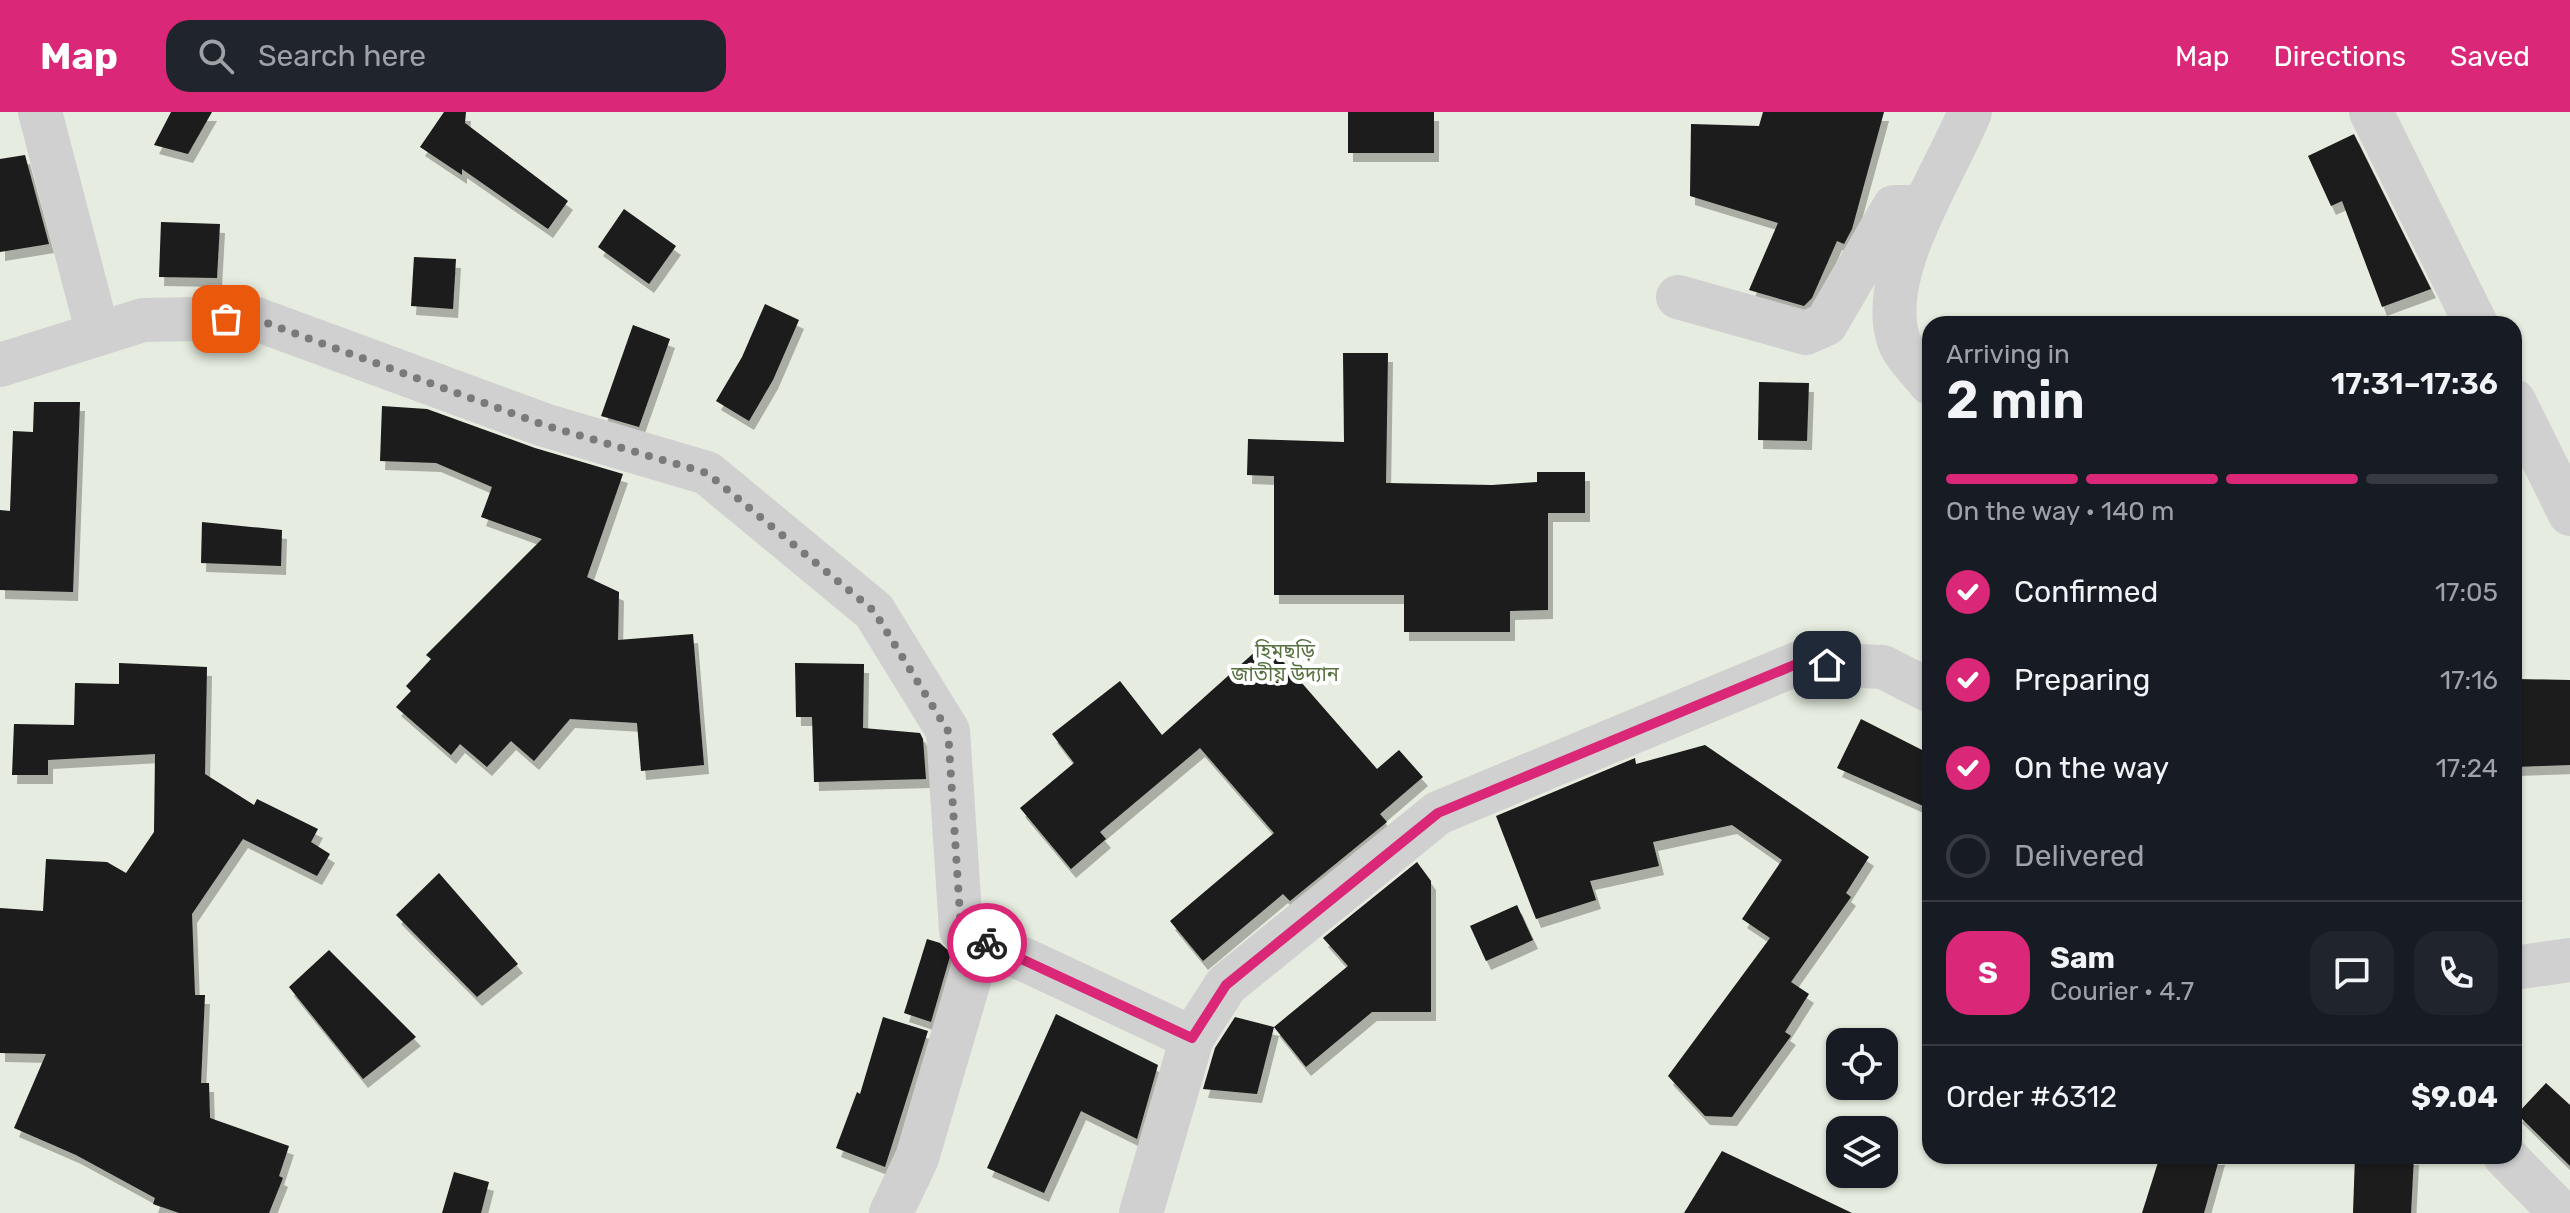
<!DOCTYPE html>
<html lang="en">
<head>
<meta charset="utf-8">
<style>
  :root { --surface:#171b24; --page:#20242c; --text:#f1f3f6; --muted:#9ea1a6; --line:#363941; --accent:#db2777 }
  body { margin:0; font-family:Rubik,"Noto Sans Bengali",sans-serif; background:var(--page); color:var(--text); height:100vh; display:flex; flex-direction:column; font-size:30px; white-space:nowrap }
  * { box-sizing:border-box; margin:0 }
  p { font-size:26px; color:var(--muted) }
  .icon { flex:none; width:44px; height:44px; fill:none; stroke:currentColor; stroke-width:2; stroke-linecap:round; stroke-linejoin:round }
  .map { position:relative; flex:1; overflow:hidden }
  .side { position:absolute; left:1922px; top:204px; width:600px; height:848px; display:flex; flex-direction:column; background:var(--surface); border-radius:24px; box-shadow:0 2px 6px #0004 }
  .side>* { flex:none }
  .buttons { position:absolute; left:1826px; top:916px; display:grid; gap:16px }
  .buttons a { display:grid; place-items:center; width:72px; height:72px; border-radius:16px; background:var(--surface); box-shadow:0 2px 6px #0004; font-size:40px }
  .pin { position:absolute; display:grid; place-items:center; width:68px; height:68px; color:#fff; margin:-34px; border-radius:16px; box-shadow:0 4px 12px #0006 }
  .courier { position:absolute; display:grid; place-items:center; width:80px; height:80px; margin:-40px; border:6px solid #db2777; border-radius:50%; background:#fff; color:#222; box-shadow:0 2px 10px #0007 }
  .summary em { font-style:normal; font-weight:600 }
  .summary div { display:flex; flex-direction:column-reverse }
  .summary { display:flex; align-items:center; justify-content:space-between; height:136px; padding:0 24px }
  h1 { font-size:52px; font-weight:600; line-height:60px }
  .bar { display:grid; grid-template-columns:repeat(4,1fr); gap:12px 8px; align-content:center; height:96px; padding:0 24px }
  .bar i { height:10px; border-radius:6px; background:var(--line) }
  .bar .active { background:var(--accent) }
  .bar p { grid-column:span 4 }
  .line { display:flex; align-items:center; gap:20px; padding:0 24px; border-top:2px solid var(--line) }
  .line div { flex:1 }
  .round { display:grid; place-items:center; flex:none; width:84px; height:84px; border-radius:24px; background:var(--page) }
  ol { padding:0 24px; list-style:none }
  li { display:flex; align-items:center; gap:24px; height:88px }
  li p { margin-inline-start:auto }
  li .icon { padding:8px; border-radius:50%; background:var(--accent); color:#fff; stroke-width:4 }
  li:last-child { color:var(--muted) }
  li i { width:44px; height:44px; border:4px solid var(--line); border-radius:50% }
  header { display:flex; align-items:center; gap:48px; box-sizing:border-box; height:112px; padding:0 40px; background:var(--accent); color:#fff }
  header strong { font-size:38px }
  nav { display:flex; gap:44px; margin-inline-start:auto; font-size:28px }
  .search { width:560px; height:72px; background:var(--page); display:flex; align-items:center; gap:20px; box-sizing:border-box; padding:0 28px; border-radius:24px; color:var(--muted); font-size:30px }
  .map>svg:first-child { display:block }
  .green { fill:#e6ecdf; fill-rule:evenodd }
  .building { fill:#1a1a1a; filter:url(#shadow) }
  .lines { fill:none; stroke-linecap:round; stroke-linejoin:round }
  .minor { stroke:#d0d0d0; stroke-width:44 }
  .done { stroke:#7a7a7a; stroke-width:8; stroke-dasharray:0 14.4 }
  .route { stroke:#db2777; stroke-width:10 }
  .labels { text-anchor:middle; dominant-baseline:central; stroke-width:8; stroke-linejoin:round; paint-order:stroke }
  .park-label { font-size:20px; fill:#56703f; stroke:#fff }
</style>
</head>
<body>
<header>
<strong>Map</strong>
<div class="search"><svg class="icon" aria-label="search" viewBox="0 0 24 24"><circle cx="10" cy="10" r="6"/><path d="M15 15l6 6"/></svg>Search here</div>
<nav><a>Map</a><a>Directions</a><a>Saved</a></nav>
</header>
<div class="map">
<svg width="2570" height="1101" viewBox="0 0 2570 1101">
  <defs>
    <filter id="shadow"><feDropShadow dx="5" dy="9" stdDeviation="0" flood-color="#0004"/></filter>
  </defs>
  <rect width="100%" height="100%" fill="#fff"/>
  <!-- green -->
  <path class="green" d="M 0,0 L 2570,0 L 2570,1101 L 0,1101 ZM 1930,212 L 2514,212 L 2514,1044 L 1930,1044 ZM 1840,930 L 1884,930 L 1884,974 L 1840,974 ZM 1840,1018 L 1884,1018 L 1884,1062 L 1840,1062 Z"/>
  <!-- building -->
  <g class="building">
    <path d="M 171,0 L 212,0 L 188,42 L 154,33 Z"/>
    <path d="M 444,0 L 466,0 L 465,11 L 568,89 L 548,117 L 462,57 L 462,63 L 420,35 Z"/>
    <rect x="1348" y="0" width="86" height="41"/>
    <path d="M 1763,0 L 1884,0 L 1852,117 L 1844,132 L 1837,129 L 1812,186 L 1804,194 L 1749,178 L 1778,111 L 1690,84 L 1691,12 L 1759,14 Z"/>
    <path d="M 2354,22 L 2431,177 L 2382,195 L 2342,89 L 2331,94 L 2308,44 Z"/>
    <path d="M 25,43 L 49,132 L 0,140 L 0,47 Z"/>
    <path d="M 624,97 L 676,134 L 649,172 L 598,135 Z"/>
    <path d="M 161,110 L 220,112 L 217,166 L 159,165 Z"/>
    <path d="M 414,145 L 456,147 L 453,197 L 411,194 Z"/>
    <path d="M 765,192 L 799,208 L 773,268 L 749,309 L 716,289 L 742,245 Z"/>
    <path d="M 633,213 L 670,227 L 639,315 L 601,304 Z"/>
    <path d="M 1343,241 L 1388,241 L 1386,371 L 1492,373 L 1537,370 L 1537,360 L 1585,360 L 1585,401 L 1548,401 L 1548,498 L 1510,499 L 1510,520 L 1404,520 L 1404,483 L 1274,483 L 1274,364 L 1247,363 L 1248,327 L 1344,330 Z"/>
    <path d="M 1759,270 L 1809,271 L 1807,329 L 1758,328 Z"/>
    <path d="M 34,290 L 80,290 L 73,480 L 0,478 L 0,398 L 10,399 L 13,319 L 33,320 Z"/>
    <path d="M 382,294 L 427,297 L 535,336 L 623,362 L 587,465 L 619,480 L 618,528 L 693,522 L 704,653 L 641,659 L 637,611 L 570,607 L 534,649 L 511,629 L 487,655 L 460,632 L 451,643 L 396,595 L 411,579 L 406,574 L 431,547 L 426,543 L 542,427 L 481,405 L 492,375 L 436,351 L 380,349 Z"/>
    <path d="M 202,410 L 282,418 L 281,454 L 201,451 Z"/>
    <path d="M 1266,530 L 1377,657 L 1399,638 L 1423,665 L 1380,702 L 1387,710 L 1290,789 L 1283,782 L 1203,849 L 1170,809 L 1274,721 L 1200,636 L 1100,720 L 1106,727 L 1071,757 L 1020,696 L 1074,651 L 1052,622 L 1120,569 L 1162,623 Z"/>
    <path d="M 119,551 L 207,555 L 205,662 L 254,693 L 257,687 L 318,717 L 311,730 L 330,742 L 317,764 L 243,727 L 192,802 L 195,883 L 205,883 L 201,971 L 209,971 L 210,1006 L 289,1034 L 279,1064 L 283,1066 L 269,1101 L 179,1101 L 153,1092 L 155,1086 L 76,1043 L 14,1016 L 46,942 L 0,941 L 0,796 L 43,799 L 46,747 L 107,750 L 126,761 L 154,720 L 155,642 L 48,648 L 48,663 L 12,663 L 14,612 L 74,613 L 75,571 L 119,572 Z"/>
    <path d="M 795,551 L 864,552 L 863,616 L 920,621 L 923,627 L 926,667 L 814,670 L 812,605 L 796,605 Z"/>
    <path d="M 2514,567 L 2570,568 L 2570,653 L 2514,655 Z"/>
    <path d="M 1861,607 L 1930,642 L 1930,697 L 1837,656 Z"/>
    <path d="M 1705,633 L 1869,745 L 1846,781 L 1851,785 L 1791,870 L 1809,882 L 1785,920 L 1791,924 L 1732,1005 L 1705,1004 L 1668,964 L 1770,826 L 1742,807 L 1782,748 L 1732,713 L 1653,730 L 1659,754 L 1590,769 L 1596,788 L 1536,807 L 1496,704 L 1635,646 L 1636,652 Z"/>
    <path d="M 1417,750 L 1431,769 L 1431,900 L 1372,900 L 1306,955 L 1274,915 L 1348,854 L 1323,826 Z"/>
    <path d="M 439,761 L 518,852 L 477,885 L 396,803 Z"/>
    <path d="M 1517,793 L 1533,828 L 1486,849 L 1470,814 Z"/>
    <path d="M 927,827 L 940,831 L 951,841 L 931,910 L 904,901 Z"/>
    <path d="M 329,838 L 416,925 L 363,967 L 289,875 Z"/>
    <path d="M 1056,902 L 1158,953 L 1137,1027 L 1081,999 L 1044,1081 L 987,1056 Z"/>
    <path d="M 883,905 L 928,919 L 885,1055 L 836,1036 L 857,980 L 860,982 Z"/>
    <path d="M 1235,905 L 1274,915 L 1257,982 L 1203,977 L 1215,936 Z"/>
    <path d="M 2546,971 L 2570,993 L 2570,1054 L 2517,1002 Z"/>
    <path d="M 1722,1039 L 1852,1101 L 1684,1101 Z"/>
    <path d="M 2160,1044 L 2220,1044 L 2204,1101 L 2142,1101 Z"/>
    <path d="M 2355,1044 L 2414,1044 L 2411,1101 L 2353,1101 Z"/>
    <path d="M 454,1060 L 489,1070 L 481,1101 L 442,1101 Z"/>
  </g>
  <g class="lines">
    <!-- minor -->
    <g class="minor">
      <path d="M 40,0 L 98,222"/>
      <path d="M 2371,0 L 2476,212"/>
      <path d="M 1678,185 L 1806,221 L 1826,212 L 1894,95 L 1924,95"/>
      <path d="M 0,253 L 143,208 L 253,206 L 544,313 L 707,361 L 874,499 L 948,619 L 961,818 L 1192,926 L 1226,873 L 1438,701 L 1799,551 L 1883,555 L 1930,579"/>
      <path d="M 1930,271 C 1920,258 1902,241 1898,226 C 1878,159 1945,62 1970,0"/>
      <path d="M 2514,289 L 2570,402"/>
      <path d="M 2514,856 L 2570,848"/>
      <path d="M 2505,1044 L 2561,1101"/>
      <path d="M 891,1101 L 917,1046 L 981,828"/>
      <path d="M 1141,1101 L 1192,926"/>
    </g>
  </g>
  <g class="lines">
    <!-- done -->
    <path class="done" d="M 226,207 L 253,206 L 544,313 L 707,361 L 874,499 L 948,619 L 961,818 L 987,831"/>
    <!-- route -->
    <path class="route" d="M 987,831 L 1192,926 L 1226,873 L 1438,701 L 1799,551 L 1827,553"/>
  </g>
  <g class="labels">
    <!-- park labels -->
    <g class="park-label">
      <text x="1285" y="539">হিমছড়ি<tspan x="1285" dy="23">জাতীয় উদ্যান</tspan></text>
    </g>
  </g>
</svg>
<div class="buttons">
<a><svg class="icon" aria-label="locate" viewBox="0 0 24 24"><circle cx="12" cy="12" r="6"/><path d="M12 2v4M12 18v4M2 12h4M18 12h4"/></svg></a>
<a><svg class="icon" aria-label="layers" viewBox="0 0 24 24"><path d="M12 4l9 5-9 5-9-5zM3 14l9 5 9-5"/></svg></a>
</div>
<div class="pin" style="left:226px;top:207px;background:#ea580c"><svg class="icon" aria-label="bag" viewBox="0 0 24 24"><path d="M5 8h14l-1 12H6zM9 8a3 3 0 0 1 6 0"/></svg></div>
<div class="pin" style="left:1827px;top:553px;background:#1f2937"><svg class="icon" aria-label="home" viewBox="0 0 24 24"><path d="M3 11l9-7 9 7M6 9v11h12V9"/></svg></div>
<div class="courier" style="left:987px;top:831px"><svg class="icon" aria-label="bike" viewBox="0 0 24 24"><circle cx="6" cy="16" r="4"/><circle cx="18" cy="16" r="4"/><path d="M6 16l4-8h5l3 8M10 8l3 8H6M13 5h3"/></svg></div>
<section class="side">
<div class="summary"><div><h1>2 min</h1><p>Arriving in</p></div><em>17:31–17:36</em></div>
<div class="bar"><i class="active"></i><i class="active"></i><i class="active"></i><i></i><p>On the way · 140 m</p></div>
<ol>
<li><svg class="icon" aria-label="check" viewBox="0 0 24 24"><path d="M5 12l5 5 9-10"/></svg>Confirmed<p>17:05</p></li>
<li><svg class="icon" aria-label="check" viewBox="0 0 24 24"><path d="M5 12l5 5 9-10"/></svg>Preparing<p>17:16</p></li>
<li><svg class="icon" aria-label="check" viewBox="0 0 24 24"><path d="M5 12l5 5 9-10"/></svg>On the way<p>17:24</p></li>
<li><i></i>Delivered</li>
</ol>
<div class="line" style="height:144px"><b class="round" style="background:var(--accent);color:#fff">S</b><div><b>Sam</b><p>Courier · 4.7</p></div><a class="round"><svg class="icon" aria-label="chat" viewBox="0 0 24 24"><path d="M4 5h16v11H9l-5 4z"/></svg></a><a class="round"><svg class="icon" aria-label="phone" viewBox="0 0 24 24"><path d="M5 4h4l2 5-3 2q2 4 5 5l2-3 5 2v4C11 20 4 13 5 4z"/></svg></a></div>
<div class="line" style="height:104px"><div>Order #6312</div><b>$9.04</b></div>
</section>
</div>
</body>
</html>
